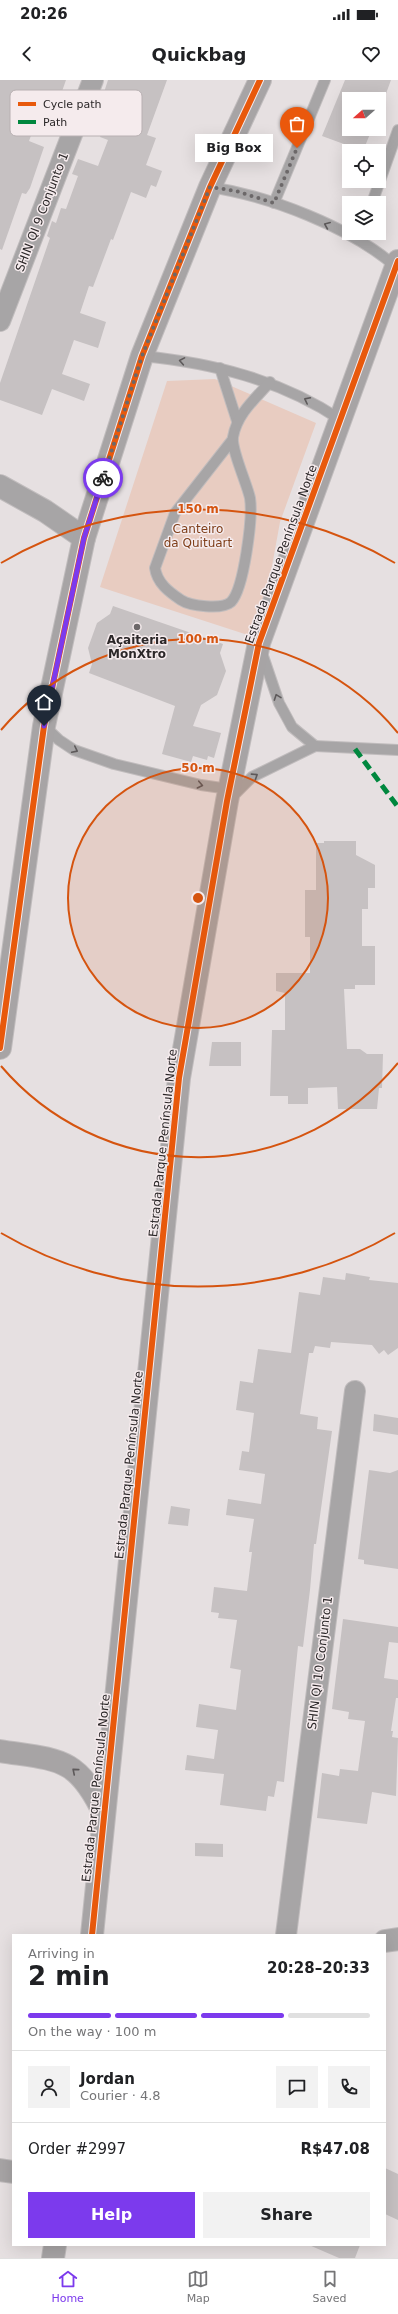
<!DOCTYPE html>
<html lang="en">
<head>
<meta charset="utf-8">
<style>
  :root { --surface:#fff; --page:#f2f2f2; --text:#202124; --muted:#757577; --line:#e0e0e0; --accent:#7c3aed }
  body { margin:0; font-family:"DejaVu Sans",sans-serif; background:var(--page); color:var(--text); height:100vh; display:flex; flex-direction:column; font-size:15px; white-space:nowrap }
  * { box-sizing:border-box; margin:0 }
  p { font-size:13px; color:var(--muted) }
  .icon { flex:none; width:22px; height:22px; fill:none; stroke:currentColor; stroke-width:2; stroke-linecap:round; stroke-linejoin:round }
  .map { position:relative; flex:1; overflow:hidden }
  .details { position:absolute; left:12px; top:1854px; width:374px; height:312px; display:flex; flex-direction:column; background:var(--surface); border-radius:0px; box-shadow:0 4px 16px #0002 }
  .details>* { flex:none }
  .needle { width:26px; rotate:249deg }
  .buttons { position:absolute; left:342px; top:12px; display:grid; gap:8px }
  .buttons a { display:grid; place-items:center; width:44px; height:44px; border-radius:0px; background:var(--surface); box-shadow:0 4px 16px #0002; font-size:20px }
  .pin { position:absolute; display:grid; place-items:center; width:34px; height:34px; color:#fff; margin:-41px -17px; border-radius:50% 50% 50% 0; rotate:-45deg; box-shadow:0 0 4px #0007 }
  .pin .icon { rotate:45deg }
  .courier { position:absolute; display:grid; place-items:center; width:40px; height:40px; margin:-20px; border:3px solid #7c3aed; border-radius:50%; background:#fff; color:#222; box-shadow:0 1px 5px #0007 }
  .bubble { position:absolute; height:28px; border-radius:0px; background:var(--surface); box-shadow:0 4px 16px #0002; font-size:13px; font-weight:700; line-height:28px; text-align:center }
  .overview em { font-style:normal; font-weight:700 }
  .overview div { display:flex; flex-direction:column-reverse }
  .overview { display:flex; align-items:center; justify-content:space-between; height:68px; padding:0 16px }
  h1 { font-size:26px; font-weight:700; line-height:30px }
  .bar { display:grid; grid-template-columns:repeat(4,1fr); gap:6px 4px; align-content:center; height:48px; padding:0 16px }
  .bar i { height:5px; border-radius:3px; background:var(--line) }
  .bar .selected { background:var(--accent) }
  .bar p { grid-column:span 4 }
  .line { display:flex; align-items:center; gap:10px; padding:0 16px; border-top:1px solid var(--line) }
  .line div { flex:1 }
  .round { display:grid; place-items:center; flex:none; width:42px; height:42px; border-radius:0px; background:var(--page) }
  .primary-button { display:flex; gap:8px; margin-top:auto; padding:8px 16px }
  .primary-button a { flex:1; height:46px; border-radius:0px; background:var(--accent); color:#fff; font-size:16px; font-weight:700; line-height:46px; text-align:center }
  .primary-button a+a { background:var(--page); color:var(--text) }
  .status { display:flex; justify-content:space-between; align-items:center; height:28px; padding:0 20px; background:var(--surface); direction:ltr }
  .status svg { height:11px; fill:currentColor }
  header { display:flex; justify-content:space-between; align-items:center; height:52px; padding:0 16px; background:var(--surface); font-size:18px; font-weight:700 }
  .tab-bar { display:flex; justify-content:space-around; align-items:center; height:56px; border-top:1px solid var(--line); background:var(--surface); font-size:11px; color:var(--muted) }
  .tab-bar a { display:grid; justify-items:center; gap:2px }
  .tab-bar .selected { color:var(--accent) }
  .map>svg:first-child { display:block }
  .green { fill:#e8ccc1 }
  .building { fill:#c6c1c2 }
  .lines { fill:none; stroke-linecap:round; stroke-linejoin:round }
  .service-casing { stroke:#c0bcbd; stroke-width:12 }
  .minor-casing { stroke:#c0bcbd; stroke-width:22 }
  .tertiary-casing { stroke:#c0bcbd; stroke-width:24 }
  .secondary-casing { stroke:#c0bcbd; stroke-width:24 }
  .service { stroke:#a7a5a6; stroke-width:10 }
  .minor { stroke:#a7a5a6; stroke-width:20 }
  .tertiary { stroke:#a7a5a6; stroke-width:22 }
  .secondary { stroke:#a7a4a5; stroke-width:22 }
  .quiet { stroke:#00873e; stroke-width:5; stroke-dasharray:10 5; stroke-linecap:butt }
  .cycleway-casing { stroke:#f5ebed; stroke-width:8 }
  .cycleway { stroke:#e8590c; stroke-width:6 }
  .oneway { stroke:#5d595a }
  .done { stroke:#6c6869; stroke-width:4; stroke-dasharray:0 7.2 }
  .route { stroke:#7c3aed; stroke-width:5 }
  .ring { fill:none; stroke:#d5540f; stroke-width:2 }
  .poi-dot { fill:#6c6869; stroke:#f5ebed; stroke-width:1.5 }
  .labels { text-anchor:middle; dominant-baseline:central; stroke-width:3; stroke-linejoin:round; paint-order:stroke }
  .street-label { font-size:12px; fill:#2b2728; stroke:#f5ebed }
  .park-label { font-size:12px; fill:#7f3e19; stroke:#f5ebed }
  .poi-label { font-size:12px; font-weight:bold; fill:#2b2728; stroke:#f5ebed }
  .key { fill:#f5ebed; stroke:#b8b0b2; stroke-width:1 }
  .key-label { font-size:11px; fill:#2b2728 }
  .centre { fill:#d5540f; stroke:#f5ebed; stroke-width:2 }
  .ring-label { font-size:12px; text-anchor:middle; font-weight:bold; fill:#d5540f; stroke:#f5ebed; stroke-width:3; stroke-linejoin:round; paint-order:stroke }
</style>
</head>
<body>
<div class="status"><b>20:26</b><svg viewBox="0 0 49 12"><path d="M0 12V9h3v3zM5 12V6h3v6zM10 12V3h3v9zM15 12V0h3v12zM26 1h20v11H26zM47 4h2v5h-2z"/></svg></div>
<header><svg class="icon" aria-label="back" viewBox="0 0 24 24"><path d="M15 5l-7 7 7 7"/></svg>Quickbag<svg class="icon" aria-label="heart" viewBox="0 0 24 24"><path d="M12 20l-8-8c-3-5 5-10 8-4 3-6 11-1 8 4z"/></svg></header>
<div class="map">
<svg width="398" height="2178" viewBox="0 0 398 2178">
  <rect width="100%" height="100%" fill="#e6e0e1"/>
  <!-- green -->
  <path class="green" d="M 215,299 L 316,343 L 280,442 L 270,497 L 254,557 L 100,507 L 167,301 Z"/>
  <!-- building -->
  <g class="building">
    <path d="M 0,0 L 66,0 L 60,17 L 47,12 L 29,61 L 44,67 L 30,108 L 26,114 L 22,113 L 2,170 L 0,169 Z"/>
    <path d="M 108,0 L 167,0 L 147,55 L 156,58 L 146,85 L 162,91 L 156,107 L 151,105 L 146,118 L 131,112 L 113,160 L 111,159 L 93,207 L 89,206 L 80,233 L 106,242 L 98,268 L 74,260 L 62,294 L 90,304 L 84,321 L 52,309 L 42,335 L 0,320 L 0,303 L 50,158 L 47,156 L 52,141 L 56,143 L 61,128 L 66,129 L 78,96 L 72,94 L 78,79 L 98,86 L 108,60 L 100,57 L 103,49 L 93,46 Z"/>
    <path d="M 345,0 L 391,0 L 384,19 L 349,19 L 349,49 L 372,49 L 363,71 L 322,56 Z"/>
    <path d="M 113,526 L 223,564 L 220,573 L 226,591 L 217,615 L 201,625 L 193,646 L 221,653 L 214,678 L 208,676 L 207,680 L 193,676 L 191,682 L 162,674 L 175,626 L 89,593 L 92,584 L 88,568 L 97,543 L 110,534 Z"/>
    <path d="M 324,761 L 356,761 L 356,775 L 375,785 L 375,808 L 368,808 L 368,829 L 362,829 L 362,866 L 375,866 L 375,905 L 355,905 L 355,909 L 344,909 L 347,969 L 360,969 L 367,974 L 383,974 L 382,1008 L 379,1008 L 377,1029 L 338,1029 L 337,1007 L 308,1008 L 308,1024 L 288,1024 L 288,1016 L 270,1016 L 272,950 L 285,950 L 285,913 L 276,911 L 276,893 L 310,893 L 310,857 L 305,857 L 305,810 L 316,810 L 316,763 L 324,763 Z"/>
    <path d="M 212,962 L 241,962 L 241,986 L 209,986 Z"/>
    <path d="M 346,1193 L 370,1197 L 369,1200 L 398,1203 L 398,1268 L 388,1275 L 384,1270 L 379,1274 L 372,1265 L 331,1262 L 330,1268 L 315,1266 L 313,1273 L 309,1273 L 300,1334 L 318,1337 L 317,1349 L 332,1351 L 316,1464 L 314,1464 L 310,1510 L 303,1567 L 298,1566 L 284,1702 L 277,1701 L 274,1717 L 268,1716 L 266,1731 L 220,1725 L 224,1694 L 185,1690 L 187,1675 L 214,1679 L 218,1650 L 196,1647 L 199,1624 L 236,1630 L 241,1590 L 230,1588 L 237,1540 L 218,1538 L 219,1533 L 211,1532 L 214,1507 L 247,1511 L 252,1472 L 249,1472 L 254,1439 L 226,1435 L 228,1419 L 261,1424 L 265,1394 L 239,1390 L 242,1371 L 249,1372 L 254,1333 L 236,1330 L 240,1301 L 253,1303 L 258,1269 L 291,1273 L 299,1212 L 320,1215 L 323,1197 L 345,1200 Z"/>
    <path d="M 374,1334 L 398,1338 L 398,1355 L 373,1351 Z"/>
    <path d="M 369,1390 L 390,1393 L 398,1390 L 398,1489 L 364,1484 L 364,1480 L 358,1479 Z"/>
    <path d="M 171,1426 L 190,1429 L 188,1446 L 168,1444 Z"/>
    <path d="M 343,1539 L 398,1547 L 398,1563 L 389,1562 L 384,1598 L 398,1600 L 398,1618 L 396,1618 L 391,1651 L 393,1651 L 392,1657 L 398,1658 L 396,1716 L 372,1712 L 367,1744 L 317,1738 L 322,1693 L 339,1696 L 340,1689 L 358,1691 L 365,1641 L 348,1639 L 349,1632 L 332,1629 Z"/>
    <path d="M 195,1763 L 223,1764 L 223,1777 L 195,1776 Z"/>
    <path d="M 385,2088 L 398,2094 L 398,2140 L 385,2134 Z"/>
    <path d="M 309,2165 L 360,2165 L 355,2178 L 339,2178 Z"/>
  </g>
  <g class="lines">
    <defs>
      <g id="service">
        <path d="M 210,107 C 269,116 351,147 396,187"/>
        <path d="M 274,123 L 325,0"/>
        <path d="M 372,123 L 398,50"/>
        <path d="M 142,276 C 213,283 281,300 341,340"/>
        <path d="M 220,288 L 237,341"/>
        <path d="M 233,359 L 175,433 L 155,488 C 157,503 169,512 181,520 C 190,526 222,530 231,522 C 244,509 253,437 250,418 C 247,404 231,369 233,357 C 237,334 255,319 270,302"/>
        <path d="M 44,646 L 59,660 L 74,670 L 114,684 L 201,705 L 229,709"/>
        <path d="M 315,666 L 398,670"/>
        <path d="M 231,718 L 252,697 L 315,666 L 292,647 L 279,623 L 262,573"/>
      </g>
      <g id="minor">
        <path d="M 0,241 L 93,0"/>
        <path d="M 286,1855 L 355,1311"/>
      </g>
      <g id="tertiary">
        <path d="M 0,406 L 45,431 L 84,458"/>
        <path d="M 385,1861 L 398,1859"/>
      </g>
      <g id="secondary">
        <path d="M 0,968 L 44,646 L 84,458 L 142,276 L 210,107 L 260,0"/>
        <path d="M 0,1671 C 58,1680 77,1676 104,1734"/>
        <path d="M 92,1855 L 179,998 L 227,721 L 259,563 L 398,181"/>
        <path d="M 0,2090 L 13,2092"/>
        <path d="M 53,2178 L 55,2165"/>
      </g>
    </defs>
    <!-- service casing -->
    <use href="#service" class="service-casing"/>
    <!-- minor casing -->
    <use href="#minor" class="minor-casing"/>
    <!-- tertiary casing -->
    <use href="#tertiary" class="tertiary-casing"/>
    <!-- secondary casing -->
    <use href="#secondary" class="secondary-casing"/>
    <!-- service -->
    <use href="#service" class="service"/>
    <!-- minor -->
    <use href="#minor" class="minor"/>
    <!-- tertiary -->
    <use href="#tertiary" class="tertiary"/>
    <!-- secondary -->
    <use href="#secondary" class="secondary"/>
    <!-- quiet -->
    <path class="quiet" d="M 355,669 L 398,727"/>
    <defs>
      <g id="cycleway">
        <path d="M 0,968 L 44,646 L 84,458 L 142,276 L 210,107 L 260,0"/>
        <path d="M 92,1855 L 179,998 L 227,721 L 259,563 L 398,181"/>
      </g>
    </defs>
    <!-- cycleway casing -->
    <use href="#cycleway" class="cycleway-casing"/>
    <!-- cycleway -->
    <use href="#cycleway" class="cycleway"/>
  </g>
  <!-- one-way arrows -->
  <defs><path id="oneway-chevron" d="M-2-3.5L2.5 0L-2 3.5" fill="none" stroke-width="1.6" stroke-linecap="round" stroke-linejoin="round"/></defs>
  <g class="oneway">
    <use href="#oneway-chevron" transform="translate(327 145) rotate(-157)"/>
    <use href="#oneway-chevron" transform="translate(182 281) rotate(-170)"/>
    <use href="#oneway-chevron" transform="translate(307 320) rotate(-153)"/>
    <use href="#oneway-chevron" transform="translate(277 617) rotate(-110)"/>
    <use href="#oneway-chevron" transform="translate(75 670) rotate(26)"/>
    <use href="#oneway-chevron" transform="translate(255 696) rotate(-33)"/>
    <use href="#oneway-chevron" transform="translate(200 705) rotate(12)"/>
    <use href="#oneway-chevron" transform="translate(75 1691) rotate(-140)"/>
  </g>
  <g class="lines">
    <!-- done -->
    <path class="done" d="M 103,398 L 142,276 L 210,107 L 236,111 L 274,123 L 297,68"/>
    <!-- route -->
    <path class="route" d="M 44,646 L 84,458 L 103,398"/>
  </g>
  <!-- distance rings -->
  <circle cx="198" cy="818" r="130" fill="#d5540f" fill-opacity=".12"/>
  <g class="ring">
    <circle cx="198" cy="818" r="130"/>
    <path d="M398 983A259 259 0 0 1 1 986M1 650A259 259 0 0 1 398 653"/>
    <path d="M395 1153A389 389 0 0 1 1 1153M1 483A389 389 0 0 1 395 483"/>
  </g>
  <!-- markers -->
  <circle class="poi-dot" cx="137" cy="547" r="4"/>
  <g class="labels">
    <!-- street labels -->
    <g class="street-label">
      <text transform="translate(42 132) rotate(-69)">SHIN QI 9 Conjunto 1</text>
      <text transform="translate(281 474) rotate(-70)">Estrada Parque Península Norte</text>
      <text transform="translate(163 1063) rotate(-84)">Estrada Parque Península Norte</text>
      <text transform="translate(129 1385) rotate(-84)">Estrada Parque Península Norte</text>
      <text transform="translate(320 1583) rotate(-83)">SHIN QI 10 Conjunto 1</text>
      <text transform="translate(96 1708) rotate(-84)">Estrada Parque Península Norte</text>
    </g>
    <!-- park labels -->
    <g class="park-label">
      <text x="198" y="449">Canteiro<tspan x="198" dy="14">da Quituart</tspan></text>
    </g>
    <!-- poi labels -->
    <g class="poi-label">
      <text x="137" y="560">Açaiteria<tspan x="137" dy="14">MonXtro</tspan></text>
    </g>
  </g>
  <!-- legend -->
  <rect x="10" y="10" width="132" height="46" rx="6" class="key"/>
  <rect x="18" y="22" width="18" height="4" fill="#e8590c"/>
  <rect x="18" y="40" width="18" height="4" fill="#00873e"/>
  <g class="key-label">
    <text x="43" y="28">Cycle path</text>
    <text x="43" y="46">Path</text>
  </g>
  <circle cx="198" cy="818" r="6" class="centre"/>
  <g class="ring-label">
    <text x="198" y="433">150 m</text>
    <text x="198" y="563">100 m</text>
    <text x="198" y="692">50 m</text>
  </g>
</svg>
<div class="buttons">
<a><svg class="needle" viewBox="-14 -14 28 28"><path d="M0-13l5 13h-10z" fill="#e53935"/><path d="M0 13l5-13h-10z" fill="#757577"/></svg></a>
<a><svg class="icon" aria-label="locate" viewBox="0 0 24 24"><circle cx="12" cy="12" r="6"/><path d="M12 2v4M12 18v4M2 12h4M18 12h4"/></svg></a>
<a><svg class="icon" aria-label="layers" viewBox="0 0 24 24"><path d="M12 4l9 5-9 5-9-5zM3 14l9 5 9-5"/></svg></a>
</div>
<div class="pin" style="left:297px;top:68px;background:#ea580c"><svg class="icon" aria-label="bag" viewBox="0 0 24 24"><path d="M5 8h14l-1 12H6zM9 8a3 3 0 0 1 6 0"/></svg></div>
<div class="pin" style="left:44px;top:646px;background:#1f2937"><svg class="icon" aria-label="home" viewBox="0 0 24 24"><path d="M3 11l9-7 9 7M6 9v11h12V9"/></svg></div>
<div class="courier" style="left:103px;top:398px"><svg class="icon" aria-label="bike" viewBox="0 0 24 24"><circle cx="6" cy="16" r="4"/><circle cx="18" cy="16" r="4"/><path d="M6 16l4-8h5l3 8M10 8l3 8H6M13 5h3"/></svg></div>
<div class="bubble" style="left:195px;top:54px;width:78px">Big Box</div>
<section class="details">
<div class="overview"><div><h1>2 min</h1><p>Arriving in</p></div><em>20:28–20:33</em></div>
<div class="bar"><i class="selected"></i><i class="selected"></i><i class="selected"></i><i></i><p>On the way · 100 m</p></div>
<div class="line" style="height:72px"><a class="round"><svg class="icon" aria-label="person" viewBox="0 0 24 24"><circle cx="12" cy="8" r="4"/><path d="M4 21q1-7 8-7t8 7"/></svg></a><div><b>Jordan</b><p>Courier · 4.8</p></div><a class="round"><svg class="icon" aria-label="chat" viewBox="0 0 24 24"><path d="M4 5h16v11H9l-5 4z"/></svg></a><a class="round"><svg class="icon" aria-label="phone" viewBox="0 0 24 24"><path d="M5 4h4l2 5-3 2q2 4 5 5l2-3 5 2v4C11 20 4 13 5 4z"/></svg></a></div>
<div class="line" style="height:52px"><div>Order #2997</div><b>R$47.08</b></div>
<div class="primary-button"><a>Help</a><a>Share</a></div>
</section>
</div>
<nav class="tab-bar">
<a class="selected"><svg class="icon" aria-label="home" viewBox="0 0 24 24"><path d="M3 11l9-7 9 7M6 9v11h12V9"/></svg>Home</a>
<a><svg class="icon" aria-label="map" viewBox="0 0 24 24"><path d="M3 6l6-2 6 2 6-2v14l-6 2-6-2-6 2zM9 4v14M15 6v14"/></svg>Map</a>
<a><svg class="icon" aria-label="saved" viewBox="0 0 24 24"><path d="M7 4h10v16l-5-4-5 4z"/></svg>Saved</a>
</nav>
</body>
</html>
